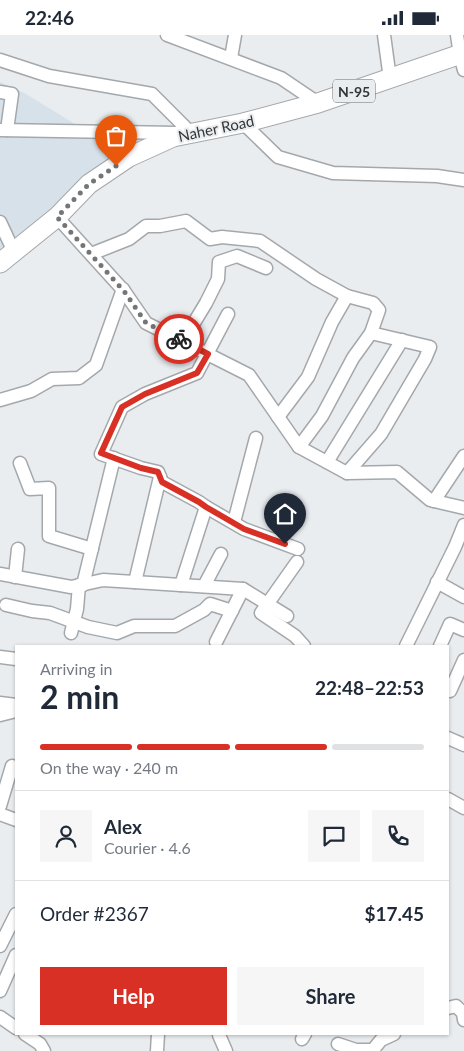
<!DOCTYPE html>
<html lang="en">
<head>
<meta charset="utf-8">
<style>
  :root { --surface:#fff; --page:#f6f6f7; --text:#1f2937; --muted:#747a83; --line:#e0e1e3; --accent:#d93025 }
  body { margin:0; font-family:Lato,sans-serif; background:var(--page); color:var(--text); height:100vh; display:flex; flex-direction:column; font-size:19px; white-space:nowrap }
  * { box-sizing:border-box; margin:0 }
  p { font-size:16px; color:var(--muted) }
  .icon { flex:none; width:28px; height:28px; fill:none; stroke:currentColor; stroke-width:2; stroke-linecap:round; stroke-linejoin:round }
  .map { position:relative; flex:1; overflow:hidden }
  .sheet { position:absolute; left:15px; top:610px; width:434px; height:390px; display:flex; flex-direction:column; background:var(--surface); border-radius:0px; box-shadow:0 1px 4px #0004 }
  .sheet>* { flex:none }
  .pin { position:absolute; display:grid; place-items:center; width:42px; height:42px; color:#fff; margin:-51px -21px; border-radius:50% 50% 50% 0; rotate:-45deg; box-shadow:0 0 5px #0007 }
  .pin .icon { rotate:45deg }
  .courier { position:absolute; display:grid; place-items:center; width:50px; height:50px; margin:-25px; border:4px solid #d93025; border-radius:50%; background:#fff; color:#222; box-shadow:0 1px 6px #0007 }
  .summary em { font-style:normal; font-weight:700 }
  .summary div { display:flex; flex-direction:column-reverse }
  .summary { display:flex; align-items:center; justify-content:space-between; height:85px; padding:0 25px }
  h1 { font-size:32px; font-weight:700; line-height:38px }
  .bar { display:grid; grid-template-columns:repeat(4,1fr); gap:8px 5px; align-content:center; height:60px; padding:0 25px }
  .bar i { height:6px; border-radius:4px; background:var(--line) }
  .bar .selected { background:var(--accent) }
  .bar p { grid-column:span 4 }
  .line { display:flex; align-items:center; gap:12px; padding:0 25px; border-top:1px solid var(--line) }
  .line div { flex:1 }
  .round { display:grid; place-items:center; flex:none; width:52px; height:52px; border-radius:0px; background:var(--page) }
  .primary-button { display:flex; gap:10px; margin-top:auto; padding:10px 25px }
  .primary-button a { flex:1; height:58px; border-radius:0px; background:var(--accent); color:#fff; font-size:20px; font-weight:700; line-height:58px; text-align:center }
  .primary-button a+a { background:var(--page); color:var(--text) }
  .status { display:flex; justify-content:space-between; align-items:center; height:35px; padding:0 25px; background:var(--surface); direction:ltr }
  .status svg { height:14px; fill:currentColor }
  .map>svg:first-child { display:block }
  .built { fill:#d7e1e9 }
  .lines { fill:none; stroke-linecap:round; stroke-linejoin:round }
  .street-casing { stroke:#a5a8ab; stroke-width:15 }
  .primary-casing { stroke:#a5a8ab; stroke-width:21 }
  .street { stroke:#fff; stroke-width:12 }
  .primary { stroke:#fff; stroke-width:19 }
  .done { stroke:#737577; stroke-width:5; stroke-dasharray:0 9 }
  .route { stroke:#d93025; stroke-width:6 }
  .labels { text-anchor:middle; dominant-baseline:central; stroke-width:4; stroke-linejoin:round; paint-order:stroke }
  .shield { fill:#e9edf0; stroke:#6a6c6e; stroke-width:1 }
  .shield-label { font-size:14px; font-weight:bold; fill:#343536 }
  .street-label { font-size:15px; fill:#343536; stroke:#e9edf0 }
</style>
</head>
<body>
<div class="status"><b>22:46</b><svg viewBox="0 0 49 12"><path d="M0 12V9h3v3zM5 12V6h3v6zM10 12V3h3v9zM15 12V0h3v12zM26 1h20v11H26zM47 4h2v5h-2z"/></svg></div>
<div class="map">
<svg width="464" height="1016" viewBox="0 0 464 1016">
  <rect width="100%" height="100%" fill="#e9edf0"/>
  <!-- built -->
  <path class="built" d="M 0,47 L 26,59 L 119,116 L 0,218 Z"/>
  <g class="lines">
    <defs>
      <g id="street">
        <path d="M 167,0 L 281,43 L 318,68"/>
        <path d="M 384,0 L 390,44"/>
        <path d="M 457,0 L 460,20 L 464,35"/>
        <path d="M 231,23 L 235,0"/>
        <path d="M 0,25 L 49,41 L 152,59 L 191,98"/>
        <path d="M 0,57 L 12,59 L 7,95"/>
        <path d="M 243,88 L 278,122 L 333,138 L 437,141 L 464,145"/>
        <path d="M 0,95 L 176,98"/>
        <path d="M 57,182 L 124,256 L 146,288 L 249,340 L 299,412 L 347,438 L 397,437 L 430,465 L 464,473"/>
        <path d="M 0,187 L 14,217"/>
        <path d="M 91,219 L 129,204 L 146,191 L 160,191 L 186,186 L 210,204 L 222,202 L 260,206 L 316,244 L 347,261 L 373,268 L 379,275 L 371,298 L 430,312 L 425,324 L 381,399 L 347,438"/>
        <path d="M 228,279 L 197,338 L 145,359 L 122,372 L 101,419 L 141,433 L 158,437 L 162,447 L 199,467 L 206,472 L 244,494 L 298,514"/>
        <path d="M 183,306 L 206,268 L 218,244 L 219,227 L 237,221 L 266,233"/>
        <path d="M 0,365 L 31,356 L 52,344 L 79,343 L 96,330 L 123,254"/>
        <path d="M 278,382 L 308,342 L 332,287 L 347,261"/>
        <path d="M 299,412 L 322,381 L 353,323 L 371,298"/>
        <path d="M 327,427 L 402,305"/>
        <path d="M 20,428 L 30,454 L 49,453 L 49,501 L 92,514"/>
        <path d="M 434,466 L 464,421"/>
        <path d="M 234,487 L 256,403"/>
        <path d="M 297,527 L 261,578 L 295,601 L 304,611"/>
        <path d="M 0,539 L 71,552 L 103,545 L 243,554 L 287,581"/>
        <path d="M 15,542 L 18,514"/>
        <path d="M 135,547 L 160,442"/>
        <path d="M 437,547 L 464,562"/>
        <path d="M 83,550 L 114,423"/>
        <path d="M 181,550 L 206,472"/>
        <path d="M 204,551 L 221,519"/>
        <path d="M 6,570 L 32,576 L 50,578 L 88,592 L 117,598 L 134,591 L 175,591 L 204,575 L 210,569 L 232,576"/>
        <path d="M 71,598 L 77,574 L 79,550"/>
        <path d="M 216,607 L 243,554"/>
        <path d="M 406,611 L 455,512 L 464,490"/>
        <path d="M 440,611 L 450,589 L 464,595"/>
        <path d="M 0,622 L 16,624"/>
        <path d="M 450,656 L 464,625"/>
        <path d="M 0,668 L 16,670"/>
        <path d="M 0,680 L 16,676"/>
        <path d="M 448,703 L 464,710"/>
        <path d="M 448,764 L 464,773"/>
        <path d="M 0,771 L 12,731"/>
        <path d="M 0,779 L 16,785"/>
        <path d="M 0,911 L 16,879"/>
        <path d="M 0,956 L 16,920"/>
        <path d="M 448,973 L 456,971 L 463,978 L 464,985"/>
        <path d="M 0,982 L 16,993"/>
        <path d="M 25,999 L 40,1009 L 44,1016"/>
        <path d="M 219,1000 L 226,1016"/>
        <path d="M 302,1004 L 305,999"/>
        <path d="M 338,1009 L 356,1015 L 373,1015"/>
        <path d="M 157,1016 L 158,999"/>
        <path d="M 372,1016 L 381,1005 L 394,999"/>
      </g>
      <path id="primary" d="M 0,228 L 57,182 L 89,149 L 129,122 L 173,102 L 243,88 L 318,68 L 464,18"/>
    </defs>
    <!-- street casing -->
    <use href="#street" class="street-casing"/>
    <!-- primary casing -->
    <use href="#primary" class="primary-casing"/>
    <!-- street -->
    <use href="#street" class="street"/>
    <!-- primary -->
    <use href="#primary" class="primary"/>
  </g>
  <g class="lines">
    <!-- done -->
    <path class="done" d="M 116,131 L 89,149 L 57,182 L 124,256 L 146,288 L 179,304"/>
    <!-- route -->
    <path class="route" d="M 179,304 L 208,319 L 197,338 L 145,359 L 122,372 L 101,418 L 141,433 L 158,437 L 162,447 L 199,467 L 206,472 L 244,494 L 285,509"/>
  </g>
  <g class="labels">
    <!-- shield labels -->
    <rect class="shield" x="333" y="44.5" width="42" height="23" rx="4"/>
    <g class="shield-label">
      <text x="354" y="56">N-95</text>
    </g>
    <!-- street labels -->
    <g class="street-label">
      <text transform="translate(216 93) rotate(-12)">Naher Road</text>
    </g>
  </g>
</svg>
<div class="pin" style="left:116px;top:131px;background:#ea580c"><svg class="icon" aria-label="bag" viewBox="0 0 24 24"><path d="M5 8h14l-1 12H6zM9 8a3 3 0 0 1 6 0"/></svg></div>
<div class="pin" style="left:285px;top:509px;background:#1f2937"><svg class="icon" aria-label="home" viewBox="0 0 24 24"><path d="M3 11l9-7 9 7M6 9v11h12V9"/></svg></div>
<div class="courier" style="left:179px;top:304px"><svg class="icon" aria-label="bike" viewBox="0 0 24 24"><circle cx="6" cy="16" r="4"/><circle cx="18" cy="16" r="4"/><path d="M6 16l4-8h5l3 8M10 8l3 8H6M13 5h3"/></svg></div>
<section class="sheet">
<div class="summary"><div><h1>2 min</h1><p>Arriving in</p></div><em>22:48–22:53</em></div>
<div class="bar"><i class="selected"></i><i class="selected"></i><i class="selected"></i><i></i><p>On the way · 240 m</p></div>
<div class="line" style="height:90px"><a class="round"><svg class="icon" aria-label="person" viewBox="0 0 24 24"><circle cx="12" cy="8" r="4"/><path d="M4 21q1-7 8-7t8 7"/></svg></a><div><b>Alex</b><p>Courier · 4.6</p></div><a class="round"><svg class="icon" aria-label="chat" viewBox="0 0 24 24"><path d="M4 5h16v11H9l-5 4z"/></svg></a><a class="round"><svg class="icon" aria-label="phone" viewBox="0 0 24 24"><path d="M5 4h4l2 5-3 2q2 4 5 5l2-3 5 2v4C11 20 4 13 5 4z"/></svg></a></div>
<div class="line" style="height:65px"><div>Order #2367</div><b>$17.45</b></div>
<div class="primary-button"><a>Help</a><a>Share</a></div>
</section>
</div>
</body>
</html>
